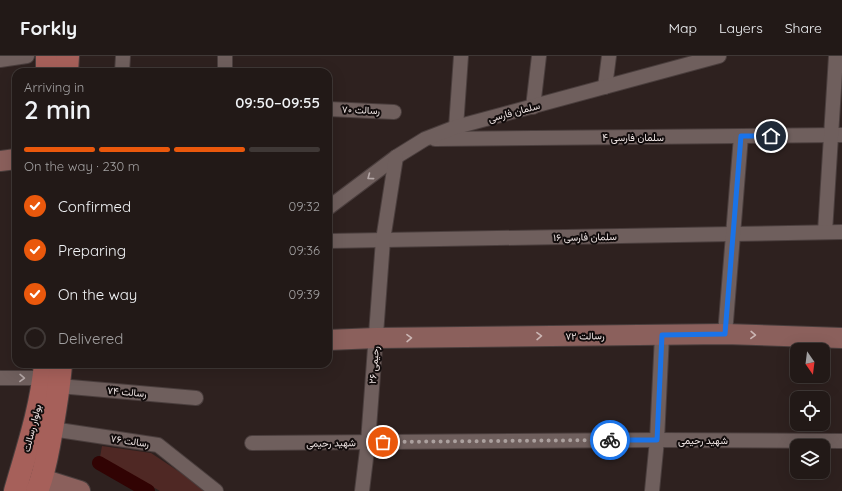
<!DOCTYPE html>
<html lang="en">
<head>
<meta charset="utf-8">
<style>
  :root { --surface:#221917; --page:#2e2624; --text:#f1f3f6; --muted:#a2a0a1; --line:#3f3836; --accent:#ea580c }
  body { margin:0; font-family:Quicksand,Vazirmatn,sans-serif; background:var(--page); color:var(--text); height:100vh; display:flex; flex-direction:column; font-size:15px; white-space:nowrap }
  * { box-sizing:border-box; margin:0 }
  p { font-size:13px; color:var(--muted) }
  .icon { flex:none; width:22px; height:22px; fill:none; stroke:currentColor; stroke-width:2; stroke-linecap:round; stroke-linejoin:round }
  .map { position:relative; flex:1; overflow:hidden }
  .drawer { position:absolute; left:12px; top:12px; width:320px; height:300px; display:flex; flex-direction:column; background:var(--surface); border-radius:12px; box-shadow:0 4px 16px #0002,0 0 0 1px var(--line) }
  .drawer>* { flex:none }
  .needle { width:26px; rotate:166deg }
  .tools { position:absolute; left:790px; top:287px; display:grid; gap:8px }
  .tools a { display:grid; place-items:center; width:40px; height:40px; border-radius:8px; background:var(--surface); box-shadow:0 4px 16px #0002,0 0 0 1px var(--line); font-size:20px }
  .pin { position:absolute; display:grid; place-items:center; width:34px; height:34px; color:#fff; margin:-17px; border:2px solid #fff; border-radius:50%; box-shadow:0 1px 4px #0007 }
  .courier { position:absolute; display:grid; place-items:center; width:40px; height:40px; margin:-20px; border:3px solid #1a73e8; border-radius:50%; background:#fff; color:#222; box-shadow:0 1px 5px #0007 }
  .summary em { font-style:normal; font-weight:600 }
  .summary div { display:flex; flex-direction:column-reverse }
  .summary { display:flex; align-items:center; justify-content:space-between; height:68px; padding:0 12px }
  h1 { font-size:26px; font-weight:600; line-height:30px }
  .bar { display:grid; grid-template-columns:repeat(4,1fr); gap:6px 4px; align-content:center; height:48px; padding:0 12px }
  .bar i { height:5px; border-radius:3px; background:var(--line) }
  .bar .current { background:var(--accent) }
  .bar p { grid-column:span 4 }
  ol { padding:0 12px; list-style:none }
  li { display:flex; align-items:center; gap:12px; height:44px }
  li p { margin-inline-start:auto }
  li .icon { padding:4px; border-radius:50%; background:var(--accent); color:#fff; stroke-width:4 }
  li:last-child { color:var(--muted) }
  li i { width:22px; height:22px; border:2px solid var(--line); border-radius:50% }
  header { display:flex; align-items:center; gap:24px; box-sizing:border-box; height:56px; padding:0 20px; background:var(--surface); border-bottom:1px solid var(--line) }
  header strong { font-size:19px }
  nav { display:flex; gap:22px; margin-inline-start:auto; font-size:14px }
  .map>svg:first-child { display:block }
  .green { fill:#4f2824 }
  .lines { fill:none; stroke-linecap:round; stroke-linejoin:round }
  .canal { stroke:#310303; stroke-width:14 }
  .street-casing { stroke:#4a3e3d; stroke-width:16 }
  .secondary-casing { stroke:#4a3e3d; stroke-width:22 }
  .primary-casing { stroke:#4a3e3d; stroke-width:24 }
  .street { stroke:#6f5f5d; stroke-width:14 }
  .secondary { stroke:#8b605c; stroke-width:20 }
  .primary { stroke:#a6605a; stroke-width:22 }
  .oneway { stroke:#b5a8a7 }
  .oneway2 { stroke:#cbb6b4 }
  .done { stroke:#aba09e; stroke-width:4; stroke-dasharray:0 7.2 }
  .route { stroke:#1a73e8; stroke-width:5 }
  .labels { text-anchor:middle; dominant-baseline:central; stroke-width:4; stroke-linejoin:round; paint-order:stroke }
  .street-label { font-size:10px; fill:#eee4e3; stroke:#120c0c }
</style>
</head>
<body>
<header>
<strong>Forkly</strong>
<nav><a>Map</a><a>Layers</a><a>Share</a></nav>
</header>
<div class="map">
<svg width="842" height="435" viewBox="0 0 842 435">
  <rect width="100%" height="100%" fill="#2e211f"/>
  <!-- green -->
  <path class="green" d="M 102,390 L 151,397 L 208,435 L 160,435 L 100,401 Z"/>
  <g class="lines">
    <!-- canal -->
    <path class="canal" d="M 99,407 L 148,435"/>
    <defs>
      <g id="street">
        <path d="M 0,4 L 27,0"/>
        <path d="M 122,16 L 123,0"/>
        <path d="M 225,16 L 225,0"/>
        <path d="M 605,31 L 609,0"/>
        <path d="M 533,51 L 539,0"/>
        <path d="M 328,53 L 394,56"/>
        <path d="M 456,71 L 461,0"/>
        <path d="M 435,83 L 741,80 L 842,79"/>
        <path d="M 328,152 L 396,101 L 425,83 L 456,71 L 719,0"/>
        <path d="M 825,176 L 836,0"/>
        <path d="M 328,185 L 733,178 L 842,176"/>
        <path d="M 725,278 L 741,80"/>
        <path d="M 0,322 L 44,322"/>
        <path d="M 59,330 L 196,342"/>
        <path d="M 52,373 L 158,389 L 216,435"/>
        <path d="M 252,387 L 657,384 L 842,385"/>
        <path d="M 362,435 L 368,386 L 383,184 L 396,101"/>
        <path d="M 652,435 L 657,384 L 662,279"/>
      </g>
      <g id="secondary">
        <path d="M 0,105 L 16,103"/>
        <path d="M 328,284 L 376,282 L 725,278 L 842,282"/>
        <path d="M 40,435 L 42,423 L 80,435"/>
      </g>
      <g id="primary">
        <path d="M 47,16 L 47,0"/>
        <path d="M 67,16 L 68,0"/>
        <path d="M 15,435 C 27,393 41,352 45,308"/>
        <path d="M 37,435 C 43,421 46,406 49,390 C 54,363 59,336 61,308"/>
      </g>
    </defs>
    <!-- street casing -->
    <use href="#street" class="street-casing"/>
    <!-- secondary casing -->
    <use href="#secondary" class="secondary-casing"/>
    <!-- primary casing -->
    <use href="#primary" class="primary-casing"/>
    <!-- street -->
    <use href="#street" class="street"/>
    <!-- secondary -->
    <use href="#secondary" class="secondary"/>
    <!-- primary -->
    <use href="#primary" class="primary"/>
  </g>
  <!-- one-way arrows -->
  <defs><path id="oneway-chevron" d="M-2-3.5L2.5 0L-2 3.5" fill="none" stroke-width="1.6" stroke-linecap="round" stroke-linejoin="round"/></defs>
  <g class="oneway">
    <use href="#oneway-chevron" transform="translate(370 121) rotate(143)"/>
    <use href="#oneway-chevron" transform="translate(22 322) rotate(1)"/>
  </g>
  <g class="oneway2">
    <use href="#oneway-chevron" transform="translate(753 279) rotate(2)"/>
    <use href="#oneway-chevron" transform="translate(539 280) rotate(-1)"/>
    <use href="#oneway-chevron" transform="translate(409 282) rotate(-1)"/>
  </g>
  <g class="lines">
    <!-- done -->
    <path class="done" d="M 383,386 L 610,384"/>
    <!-- route -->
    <path class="route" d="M 610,384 L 657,384 L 662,279 L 725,278 L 741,80 L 771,80"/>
  </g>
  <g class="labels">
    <!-- street labels -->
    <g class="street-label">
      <text transform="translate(361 54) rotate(2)">رسالت ۷۰</text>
      <text transform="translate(514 56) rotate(-15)">سلمان فارسی</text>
      <text x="633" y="81">سلمان فارسی ۴</text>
      <text transform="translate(585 181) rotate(-1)">سلمان فارسی ۱۶</text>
      <text transform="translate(585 280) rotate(-1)">رسالت ۷۲</text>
      <text transform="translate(374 309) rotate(-85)">رحیمی ۲۶</text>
      <text transform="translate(127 336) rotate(5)">رسالت ۷۴</text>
      <text transform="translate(32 372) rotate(-76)">بولوار رسالت</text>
      <text x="703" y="384">شهید رحیمی</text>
      <text transform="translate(130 385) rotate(8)">رسالت ۷۶</text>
      <text transform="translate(331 387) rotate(-1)">شهید رحیمی</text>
    </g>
  </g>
</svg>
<div class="tools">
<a><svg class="needle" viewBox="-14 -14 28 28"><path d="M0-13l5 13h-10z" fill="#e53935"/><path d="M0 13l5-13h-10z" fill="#a2a0a1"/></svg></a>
<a><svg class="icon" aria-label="locate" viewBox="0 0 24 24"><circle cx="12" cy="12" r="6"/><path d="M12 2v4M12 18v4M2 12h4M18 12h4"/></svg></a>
<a><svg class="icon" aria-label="layers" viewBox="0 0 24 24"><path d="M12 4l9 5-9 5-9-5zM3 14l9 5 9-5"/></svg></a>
</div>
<div class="pin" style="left:383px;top:386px;background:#ea580c"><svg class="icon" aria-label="bag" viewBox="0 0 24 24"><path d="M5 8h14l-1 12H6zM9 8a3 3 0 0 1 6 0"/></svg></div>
<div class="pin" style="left:771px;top:80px;background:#1f2937"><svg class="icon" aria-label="home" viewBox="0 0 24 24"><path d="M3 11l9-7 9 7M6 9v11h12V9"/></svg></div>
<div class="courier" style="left:610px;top:384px"><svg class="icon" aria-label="bike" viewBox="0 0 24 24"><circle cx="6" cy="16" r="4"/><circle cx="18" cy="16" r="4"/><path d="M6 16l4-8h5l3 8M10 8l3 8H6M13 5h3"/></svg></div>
<section class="drawer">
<div class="summary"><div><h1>2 min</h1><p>Arriving in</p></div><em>09:50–09:55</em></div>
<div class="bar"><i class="current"></i><i class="current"></i><i class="current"></i><i></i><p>On the way · 230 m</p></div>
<ol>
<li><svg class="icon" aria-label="check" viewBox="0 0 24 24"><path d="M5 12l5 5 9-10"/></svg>Confirmed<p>09:32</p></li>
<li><svg class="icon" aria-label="check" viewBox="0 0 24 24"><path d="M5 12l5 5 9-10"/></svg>Preparing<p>09:36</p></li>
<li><svg class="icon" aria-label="check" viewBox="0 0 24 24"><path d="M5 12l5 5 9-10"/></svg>On the way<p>09:39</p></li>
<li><i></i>Delivered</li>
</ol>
</section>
</div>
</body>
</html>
